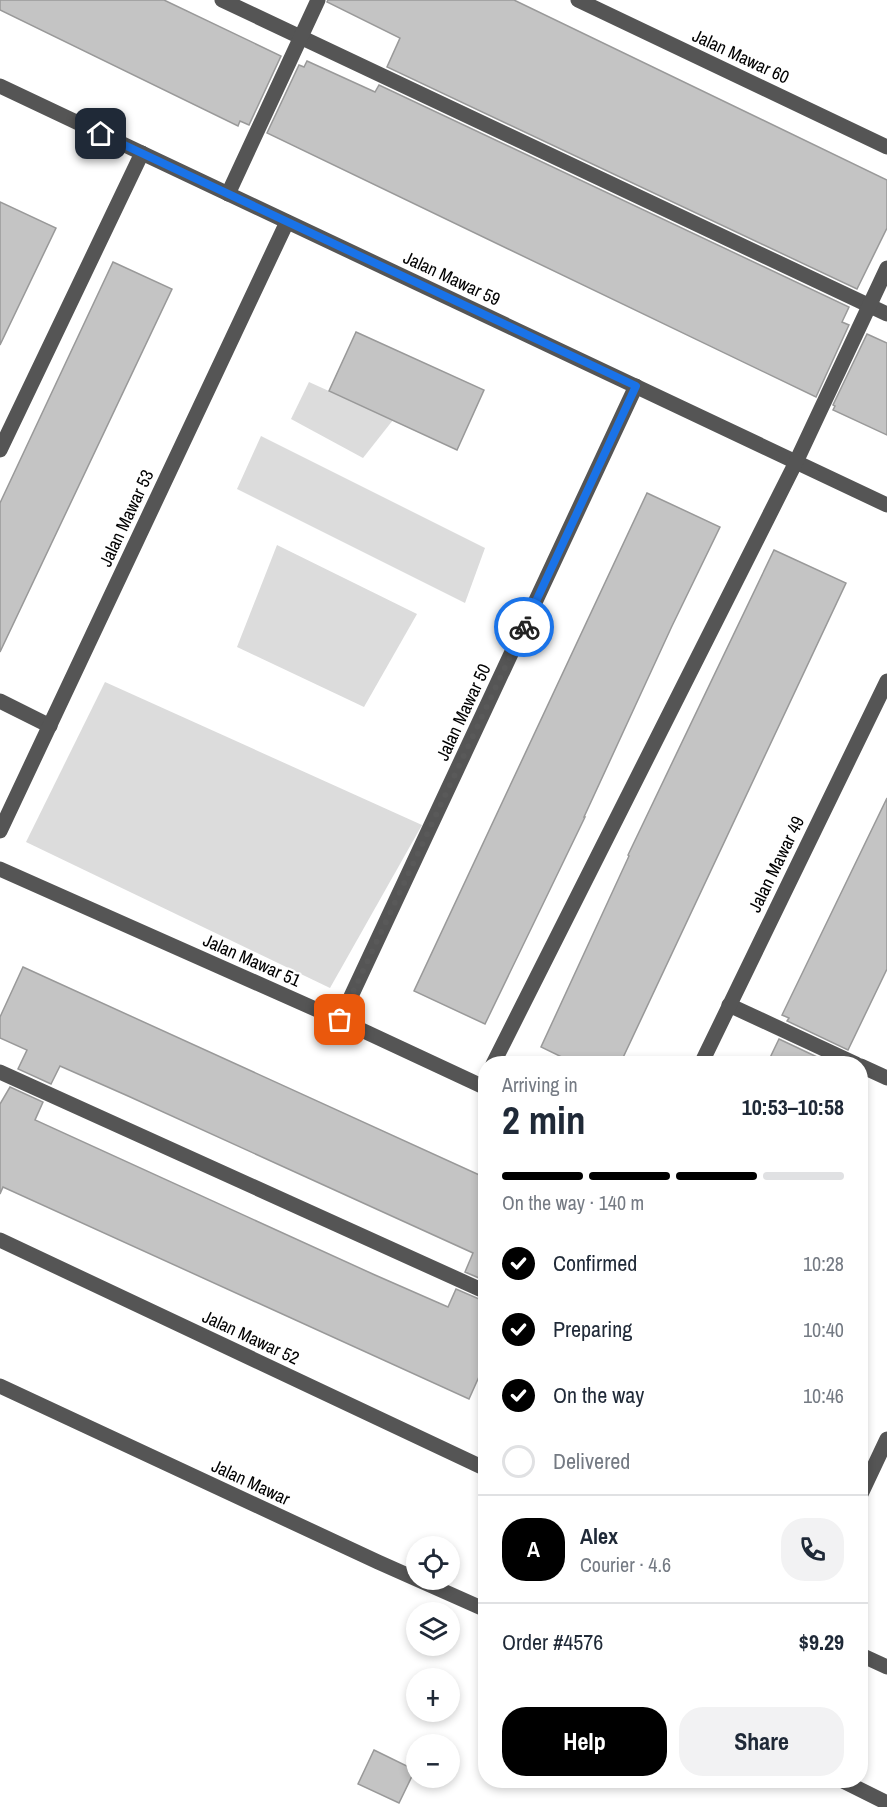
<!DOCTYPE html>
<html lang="en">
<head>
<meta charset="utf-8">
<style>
  :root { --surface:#fff; --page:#f2f2f3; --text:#1f2937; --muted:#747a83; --line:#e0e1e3; --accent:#000 }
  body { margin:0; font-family:"Archivo Narrow",sans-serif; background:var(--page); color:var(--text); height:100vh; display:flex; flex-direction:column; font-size:22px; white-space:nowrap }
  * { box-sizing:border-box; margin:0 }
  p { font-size:20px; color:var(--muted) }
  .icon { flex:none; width:33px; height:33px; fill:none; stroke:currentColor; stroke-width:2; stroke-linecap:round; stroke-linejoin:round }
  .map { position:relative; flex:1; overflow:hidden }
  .sheet { position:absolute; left:478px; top:1056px; width:390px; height:732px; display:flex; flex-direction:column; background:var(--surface); border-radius:24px; box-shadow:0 3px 9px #0003 }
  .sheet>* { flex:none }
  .tools { position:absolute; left:406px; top:1536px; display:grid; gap:12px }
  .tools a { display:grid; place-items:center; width:54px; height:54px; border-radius:50%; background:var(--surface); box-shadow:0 3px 9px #0003; font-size:30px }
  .pin { position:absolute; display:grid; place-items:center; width:51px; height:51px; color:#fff; margin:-26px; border-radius:12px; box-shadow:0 3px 9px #0006 }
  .courier { position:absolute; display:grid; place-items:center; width:60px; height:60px; margin:-30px; border:4px solid #1a73e8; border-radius:50%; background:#fff; color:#222; box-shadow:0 2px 8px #0007 }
  .summary em { font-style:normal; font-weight:800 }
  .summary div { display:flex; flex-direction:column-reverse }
  .summary { display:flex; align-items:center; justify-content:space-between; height:102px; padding:0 24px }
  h1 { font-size:39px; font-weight:800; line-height:45px }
  .bar { display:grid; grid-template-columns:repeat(4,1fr); gap:9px 6px; align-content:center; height:72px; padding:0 24px }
  .bar i { height:8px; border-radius:4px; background:var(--line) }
  .bar .selected { background:var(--accent) }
  .bar p { grid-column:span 4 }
  .line { display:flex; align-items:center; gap:15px; padding:0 24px; border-top:2px solid var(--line) }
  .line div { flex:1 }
  .round { display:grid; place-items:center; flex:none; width:63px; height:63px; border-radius:24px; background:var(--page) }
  ol { padding:0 24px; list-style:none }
  li { display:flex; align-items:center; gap:18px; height:66px }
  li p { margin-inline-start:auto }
  li .icon { padding:6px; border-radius:50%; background:var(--accent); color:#fff; stroke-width:4 }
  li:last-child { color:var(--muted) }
  li i { width:33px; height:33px; border:3px solid var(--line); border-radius:50% }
  .action { display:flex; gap:12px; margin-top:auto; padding:12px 24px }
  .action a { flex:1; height:69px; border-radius:24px; background:var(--accent); color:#fff; font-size:24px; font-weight:800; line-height:69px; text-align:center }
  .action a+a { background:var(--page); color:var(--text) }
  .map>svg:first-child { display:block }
  .green { fill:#dcdcdc }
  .building { fill:#c4c4c4; stroke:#999; stroke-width:1.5 }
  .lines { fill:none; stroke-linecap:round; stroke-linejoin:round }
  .minor { stroke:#555; stroke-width:15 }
  .done { stroke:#595959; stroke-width:6; stroke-dasharray:0 10.8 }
  .route { stroke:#1a73e8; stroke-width:8 }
  .labels { text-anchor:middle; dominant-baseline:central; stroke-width:4.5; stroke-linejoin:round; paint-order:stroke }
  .street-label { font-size:18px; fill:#000; stroke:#fff }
</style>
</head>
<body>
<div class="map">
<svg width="887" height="1807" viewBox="0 0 887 1807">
  <rect width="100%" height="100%" fill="#fff"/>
  <!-- green -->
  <g class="green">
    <path d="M 309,382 L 393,420 L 363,458 L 291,419 Z"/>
    <path d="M 261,436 L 485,548 L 465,603 L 237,489 Z"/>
    <path d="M 277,545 L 417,614 L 364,707 L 237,647 Z"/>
    <path d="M 105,682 L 422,825 L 330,988 L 26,842 Z"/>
  </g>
  <!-- building -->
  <g class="building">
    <path d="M 0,0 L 164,0 L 281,56 L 249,125 L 240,121 L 238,126 L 0,10 Z"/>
    <path d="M 328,0 L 514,0 L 887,180 L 887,228 L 857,289 L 387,67 L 400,38 L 327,2 Z"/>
    <path d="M 307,61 L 375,92 L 379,85 L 849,307 L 842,322 L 849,325 L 816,397 L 267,133 L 299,65 L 304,67 Z"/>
    <path d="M 0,202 L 56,228 L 0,345 Z"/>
    <path d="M 113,262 L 172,289 L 0,652 L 0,503 Z"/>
    <path d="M 356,332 L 484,390 L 457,450 L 329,391 Z"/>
    <path d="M 867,334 L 887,343 L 887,435 L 833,410 L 835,406 L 833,405 Z"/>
    <path d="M 647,493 L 720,527 L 672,626 L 584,817 L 585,817 L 485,1024 L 414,991 Z"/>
    <path d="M 774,550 L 846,583 L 620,1064 L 576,1064 L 541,1047 L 629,856 L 628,855 Z"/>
    <path d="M 887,798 L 887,969 L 848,1050 L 787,1021 L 789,1018 L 782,1015 Z"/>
    <path d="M 23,967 L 486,1178 L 486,1281 L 465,1272 L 473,1253 L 128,1096 L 60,1066 L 51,1084 L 18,1069 L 27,1050 L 0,1038 L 0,1017 Z"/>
    <path d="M 779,1039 L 832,1064 L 767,1064 Z"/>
    <path d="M 10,1087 L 43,1102 L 35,1120 L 375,1275 L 448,1307 L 456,1289 L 486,1302 L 486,1361 L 469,1399 L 3,1187 L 0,1194 L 0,1104 Z"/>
    <path d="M 374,1750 L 415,1770 L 399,1803 L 358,1784 Z"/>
  </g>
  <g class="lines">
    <!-- minor -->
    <g class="minor">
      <path d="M 222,0 L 887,314"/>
      <path d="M 578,0 L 887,147"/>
      <path d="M 0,86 L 887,505"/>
      <path d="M 228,194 L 318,0"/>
      <path d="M 0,450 L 142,153"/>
      <path d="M 0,701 L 50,726"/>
      <path d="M 0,831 L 287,222"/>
      <path d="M 0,869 L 340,1020 L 486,1088"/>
      <path d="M 729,1005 L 856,1064"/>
      <path d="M 340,1020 L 636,386"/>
      <path d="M 493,1064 L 796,462 L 887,268"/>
      <path d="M 701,1064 L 887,681"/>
      <path d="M 861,1066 L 887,1078"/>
      <path d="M 0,1072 L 486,1292"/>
      <path d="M 0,1240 L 486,1469"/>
      <path d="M 0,1386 L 378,1562 L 486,1610"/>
      <path d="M 861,1494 L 887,1439"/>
      <path d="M 861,1655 L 887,1667"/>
      <path d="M 841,1780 L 887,1803"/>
    </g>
  </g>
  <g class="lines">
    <!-- done -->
    <path class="done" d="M 340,1020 L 524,627"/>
    <!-- route -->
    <path class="route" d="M 101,134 L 636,386 L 524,627"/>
  </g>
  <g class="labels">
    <!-- street labels -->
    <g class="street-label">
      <text transform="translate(741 56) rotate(25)">Jalan Mawar 60</text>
      <text transform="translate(452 278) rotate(25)">Jalan Mawar 59</text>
      <text transform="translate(126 518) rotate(-65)">Jalan Mawar 53</text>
      <text transform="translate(463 712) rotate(-65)">Jalan Mawar 50</text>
      <text transform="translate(776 864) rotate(-64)">Jalan Mawar 49</text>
      <text transform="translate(252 960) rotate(24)">Jalan Mawar 51</text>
      <text transform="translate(251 1337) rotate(25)">Jalan Mawar 52</text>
      <text transform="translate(251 1482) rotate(25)">Jalan Mawar</text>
    </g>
  </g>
</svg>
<div class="tools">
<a><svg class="icon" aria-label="locate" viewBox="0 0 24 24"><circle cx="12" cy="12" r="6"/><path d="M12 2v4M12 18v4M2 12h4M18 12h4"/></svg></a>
<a><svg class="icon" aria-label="layers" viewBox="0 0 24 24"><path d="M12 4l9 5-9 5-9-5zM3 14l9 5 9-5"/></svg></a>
<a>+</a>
<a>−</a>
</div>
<div class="pin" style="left:340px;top:1020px;background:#ea580c"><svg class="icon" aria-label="bag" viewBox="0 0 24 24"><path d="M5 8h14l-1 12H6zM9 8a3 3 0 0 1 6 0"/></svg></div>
<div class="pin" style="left:101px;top:134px;background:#1f2937"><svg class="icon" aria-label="home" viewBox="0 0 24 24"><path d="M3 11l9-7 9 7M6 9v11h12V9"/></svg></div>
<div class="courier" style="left:524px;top:627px"><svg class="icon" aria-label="bike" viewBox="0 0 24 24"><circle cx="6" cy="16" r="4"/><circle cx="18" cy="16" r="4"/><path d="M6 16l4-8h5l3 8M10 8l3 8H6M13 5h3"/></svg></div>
<section class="sheet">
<div class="summary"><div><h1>2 min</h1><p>Arriving in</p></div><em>10:53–10:58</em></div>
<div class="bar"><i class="selected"></i><i class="selected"></i><i class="selected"></i><i></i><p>On the way · 140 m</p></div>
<ol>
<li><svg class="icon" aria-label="check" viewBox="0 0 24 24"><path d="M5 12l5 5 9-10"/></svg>Confirmed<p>10:28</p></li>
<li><svg class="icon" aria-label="check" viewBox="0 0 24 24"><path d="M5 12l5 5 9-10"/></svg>Preparing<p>10:40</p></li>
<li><svg class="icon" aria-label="check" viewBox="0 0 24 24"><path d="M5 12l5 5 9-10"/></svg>On the way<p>10:46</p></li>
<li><i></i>Delivered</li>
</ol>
<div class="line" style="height:108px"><b class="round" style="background:var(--accent);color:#fff">A</b><div><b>Alex</b><p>Courier · 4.6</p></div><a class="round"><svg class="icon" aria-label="phone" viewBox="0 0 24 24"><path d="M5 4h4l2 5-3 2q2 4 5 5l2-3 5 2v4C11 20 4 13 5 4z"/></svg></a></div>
<div class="line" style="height:78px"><div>Order #4576</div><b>$9.29</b></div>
<div class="action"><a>Help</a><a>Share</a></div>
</section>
</div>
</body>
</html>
